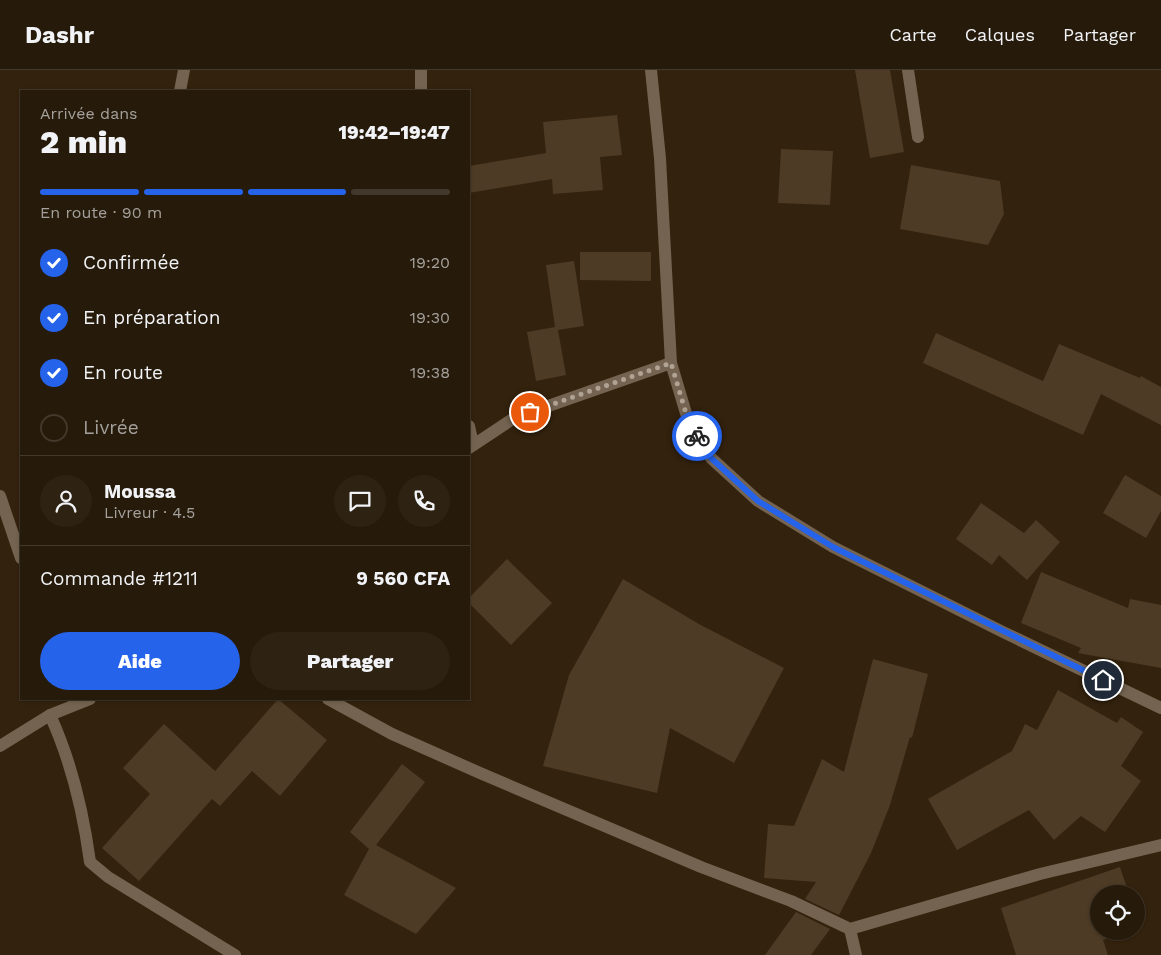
<!DOCTYPE html>
<html lang="fr">
<head>
<meta charset="utf-8">
<style>
  :root { --surface:#261a0a; --page:#2e2313; --text:#f1f3f6; --muted:#a4a19c; --line:#42382b; --accent:#2563eb }
  body { margin:0; font-family:"Work Sans",sans-serif; background:var(--page); color:var(--text); height:100vh; display:flex; flex-direction:column; font-size:19px; white-space:nowrap }
  * { box-sizing:border-box; margin:0 }
  p { font-size:16px; color:var(--muted) }
  .icon { flex:none; width:28px; height:28px; fill:none; stroke:currentColor; stroke-width:2; stroke-linecap:round; stroke-linejoin:round }
  .map { position:relative; flex:1; overflow:hidden }
  .details { position:absolute; left:20px; top:20px; width:450px; height:610px; display:flex; flex-direction:column; background:var(--surface); border-radius:0px; box-shadow:0 1px 4px #0004,0 0 0 1px var(--line) }
  .details>* { flex:none }
  .tools { position:absolute; left:1090px; top:815px; display:grid; gap:10px }
  .tools a { display:grid; place-items:center; width:55px; height:55px; border-radius:50%; background:var(--surface); box-shadow:0 1px 4px #0004,0 0 0 1px var(--line); font-size:25px }
  .pin { position:absolute; display:grid; place-items:center; width:42px; height:42px; color:#fff; margin:-21px; border:2px solid #fff; border-radius:50%; box-shadow:0 1px 5px #0007 }
  .courier { position:absolute; display:grid; place-items:center; width:50px; height:50px; margin:-25px; border:4px solid #2563eb; border-radius:50%; background:#fff; color:#222; box-shadow:0 1px 6px #0007 }
  .head em { font-style:normal; font-weight:800 }
  .head div { display:flex; flex-direction:column-reverse }
  .head { display:flex; align-items:center; justify-content:space-between; height:85px; padding:0 20px }
  h1 { font-size:32px; font-weight:800; line-height:38px }
  .bar { display:grid; grid-template-columns:repeat(4,1fr); gap:8px 5px; align-content:center; height:60px; padding:0 20px }
  .bar i { height:6px; border-radius:4px; background:var(--line) }
  .bar .selected { background:var(--accent) }
  .bar p { grid-column:span 4 }
  .line { display:flex; align-items:center; gap:12px; padding:0 20px; border-top:1px solid var(--line) }
  .line div { flex:1 }
  .round { display:grid; place-items:center; flex:none; width:52px; height:52px; border-radius:26px; background:var(--page) }
  ol { padding:0 20px; list-style:none }
  li { display:flex; align-items:center; gap:15px; height:55px }
  li p { margin-inline-start:auto }
  li .icon { padding:5px; border-radius:50%; background:var(--accent); color:#fff; stroke-width:4 }
  li:last-child { color:var(--muted) }
  li i { width:28px; height:28px; border:2px solid var(--line); border-radius:50% }
  .action { display:flex; gap:10px; margin-top:auto; padding:10px 20px }
  .action a { flex:1; height:58px; border-radius:30px; background:var(--accent); color:#fff; font-size:20px; font-weight:800; line-height:58px; text-align:center }
  .action a+a { background:var(--page); color:var(--text) }
  header { display:flex; align-items:center; gap:30px; box-sizing:border-box; height:70px; padding:0 25px; background:var(--surface); border-bottom:1px solid var(--line) }
  header strong { font-size:24px }
  nav { display:flex; gap:28px; margin-inline-start:auto; font-size:18px }
  .map>svg:first-child { display:block }
  .building { fill:#4d3b25 }
  .lines { fill:none; stroke-linecap:round; stroke-linejoin:round }
  .minor { stroke:#746350; stroke-width:12 }
  .done { stroke:#b0a393; stroke-width:5; stroke-dasharray:0 9 }
  .route { stroke:#2563eb; stroke-width:6 }
</style>
</head>
<body>
<header>
<strong>Dashr</strong>
<nav><a>Carte</a><a>Calques</a><a>Partager</a></nav>
</header>
<div class="map">
<svg width="1161" height="885" viewBox="0 0 1161 885">
  <rect width="100%" height="100%" fill="#33220d"/>
  <!-- building -->
  <g class="building">
    <path d="M 855,0 L 890,0 L 904,82 L 870,88 Z"/>
    <path d="M 617,45 L 622,85 L 600,87 L 603,120 L 553,124 L 552,109 L 469,123 L 469,96 L 546,83 L 543,52 Z"/>
    <path d="M 781,79 L 833,81 L 830,135 L 778,133 Z"/>
    <path d="M 911,95 L 1000,111 L 1004,144 L 988,175 L 900,159 Z"/>
    <path d="M 580,182 L 651,182 L 651,211 L 580,210 Z"/>
    <path d="M 574,191 L 584,256 L 558,260 L 566,305 L 536,311 L 527,262 L 555,257 L 546,195 Z"/>
    <path d="M 936,263 L 1043,311 L 1059,274 L 1140,308 L 1141,306 L 1161,317 L 1161,355 L 1101,324 L 1083,365 L 923,293 Z"/>
    <path d="M 1125,405 L 1161,426 L 1161,441 L 1146,468 L 1103,443 Z"/>
    <path d="M 981,433 L 1024,463 L 1036,450 L 1060,472 L 1027,510 L 999,485 L 992,495 L 956,469 Z"/>
    <path d="M 507,489 L 552,533 L 511,575 L 469,533 L 469,528 Z"/>
    <path d="M 1041,502 L 1128,538 L 1130,529 L 1161,535 L 1161,598 L 1078,583 L 1081,578 L 1021,553 Z"/>
    <path d="M 623,509 L 699,554 L 784,598 L 734,693 L 670,658 L 657,723 L 543,696 L 569,605 Z"/>
    <path d="M 873,589 L 928,604 L 912,668 L 910,667 L 890,735 L 871,783 L 839,845 L 805,829 L 816,812 L 764,808 L 768,754 L 794,756 L 822,689 L 844,702 Z"/>
    <path d="M 1058,620 L 1117,653 L 1121,647 L 1143,662 L 1121,696 L 1141,711 L 1105,762 L 1081,746 L 1054,770 L 1029,740 L 957,780 L 928,729 L 1012,681 L 1025,654 L 1037,660 Z"/>
    <path d="M 278,629 L 327,670 L 280,726 L 252,701 L 220,736 L 212,729 L 139,811 L 102,778 L 150,724 L 123,698 L 164,654 L 215,701 Z"/>
    <path d="M 402,694 L 425,712 L 376,775 L 456,818 L 416,864 L 344,825 L 369,779 L 350,762 Z"/>
    <path d="M 1120,797 L 1129,824 L 1099,824 L 1099,861 L 1130,861 L 1103,870 L 1108,885 L 1016,885 L 1001,838 Z"/>
    <path d="M 796,842 L 830,859 L 811,885 L 765,885 Z"/>
  </g>
  <g class="lines">
    <!-- minor -->
    <g class="minor">
      <path d="M 421,0 L 421,21"/>
      <path d="M 651,0 L 660,88 L 671,293 L 688,350 L 711,388 L 758,431 L 833,477 L 1003,562 L 1161,638"/>
      <path d="M 908,0 L 918,67"/>
      <path d="M 180,21 L 184,0"/>
      <path d="M 469,356 L 473,374"/>
      <path d="M 469,378 L 514,348 L 671,293"/>
      <path d="M 0,426 L 21,488"/>
      <path d="M 90,629 L 50,645 C 72,693 83,740 90,792 L 108,807 L 235,885"/>
      <path d="M 328,629 L 392,664 L 480,703 L 701,797 L 791,831 L 850,859 L 1040,804 L 1161,775"/>
      <path d="M 0,676 L 50,645"/>
      <path d="M 850,859 L 856,885"/>
    </g>
  </g>
  <g class="lines">
    <!-- done -->
    <path class="done" d="M 530,342 L 671,293 L 688,350 L 697,366"/>
    <!-- route -->
    <path class="route" d="M 697,366 L 711,388 L 758,431 L 833,477 L 1103,610"/>
  </g>
</svg>
<div class="tools">
<a><svg class="icon" aria-label="locate" viewBox="0 0 24 24"><circle cx="12" cy="12" r="6"/><path d="M12 2v4M12 18v4M2 12h4M18 12h4"/></svg></a>
</div>
<div class="pin" style="left:530px;top:342px;background:#ea580c"><svg class="icon" aria-label="bag" viewBox="0 0 24 24"><path d="M5 8h14l-1 12H6zM9 8a3 3 0 0 1 6 0"/></svg></div>
<div class="pin" style="left:1103px;top:610px;background:#1f2937"><svg class="icon" aria-label="home" viewBox="0 0 24 24"><path d="M3 11l9-7 9 7M6 9v11h12V9"/></svg></div>
<div class="courier" style="left:697px;top:366px"><svg class="icon" aria-label="bike" viewBox="0 0 24 24"><circle cx="6" cy="16" r="4"/><circle cx="18" cy="16" r="4"/><path d="M6 16l4-8h5l3 8M10 8l3 8H6M13 5h3"/></svg></div>
<section class="details">
<div class="head"><div><h1>2 min</h1><p>Arrivée dans</p></div><em>19:42–19:47</em></div>
<div class="bar"><i class="selected"></i><i class="selected"></i><i class="selected"></i><i></i><p>En route · 90 m</p></div>
<ol>
<li><svg class="icon" aria-label="check" viewBox="0 0 24 24"><path d="M5 12l5 5 9-10"/></svg>Confirmée<p>19:20</p></li>
<li><svg class="icon" aria-label="check" viewBox="0 0 24 24"><path d="M5 12l5 5 9-10"/></svg>En préparation<p>19:30</p></li>
<li><svg class="icon" aria-label="check" viewBox="0 0 24 24"><path d="M5 12l5 5 9-10"/></svg>En route<p>19:38</p></li>
<li><i></i>Livrée</li>
</ol>
<div class="line" style="height:90px"><a class="round"><svg class="icon" aria-label="person" viewBox="0 0 24 24"><circle cx="12" cy="8" r="4"/><path d="M4 21q1-7 8-7t8 7"/></svg></a><div><b>Moussa</b><p>Livreur · 4.5</p></div><a class="round"><svg class="icon" aria-label="chat" viewBox="0 0 24 24"><path d="M4 5h16v11H9l-5 4z"/></svg></a><a class="round"><svg class="icon" aria-label="phone" viewBox="0 0 24 24"><path d="M5 4h4l2 5-3 2q2 4 5 5l2-3 5 2v4C11 20 4 13 5 4z"/></svg></a></div>
<div class="line" style="height:65px"><div>Commande #1211</div><b>9 560 CFA</b></div>
<div class="action"><a>Aide</a><a>Partager</a></div>
</section>
</div>
</body>
</html>
